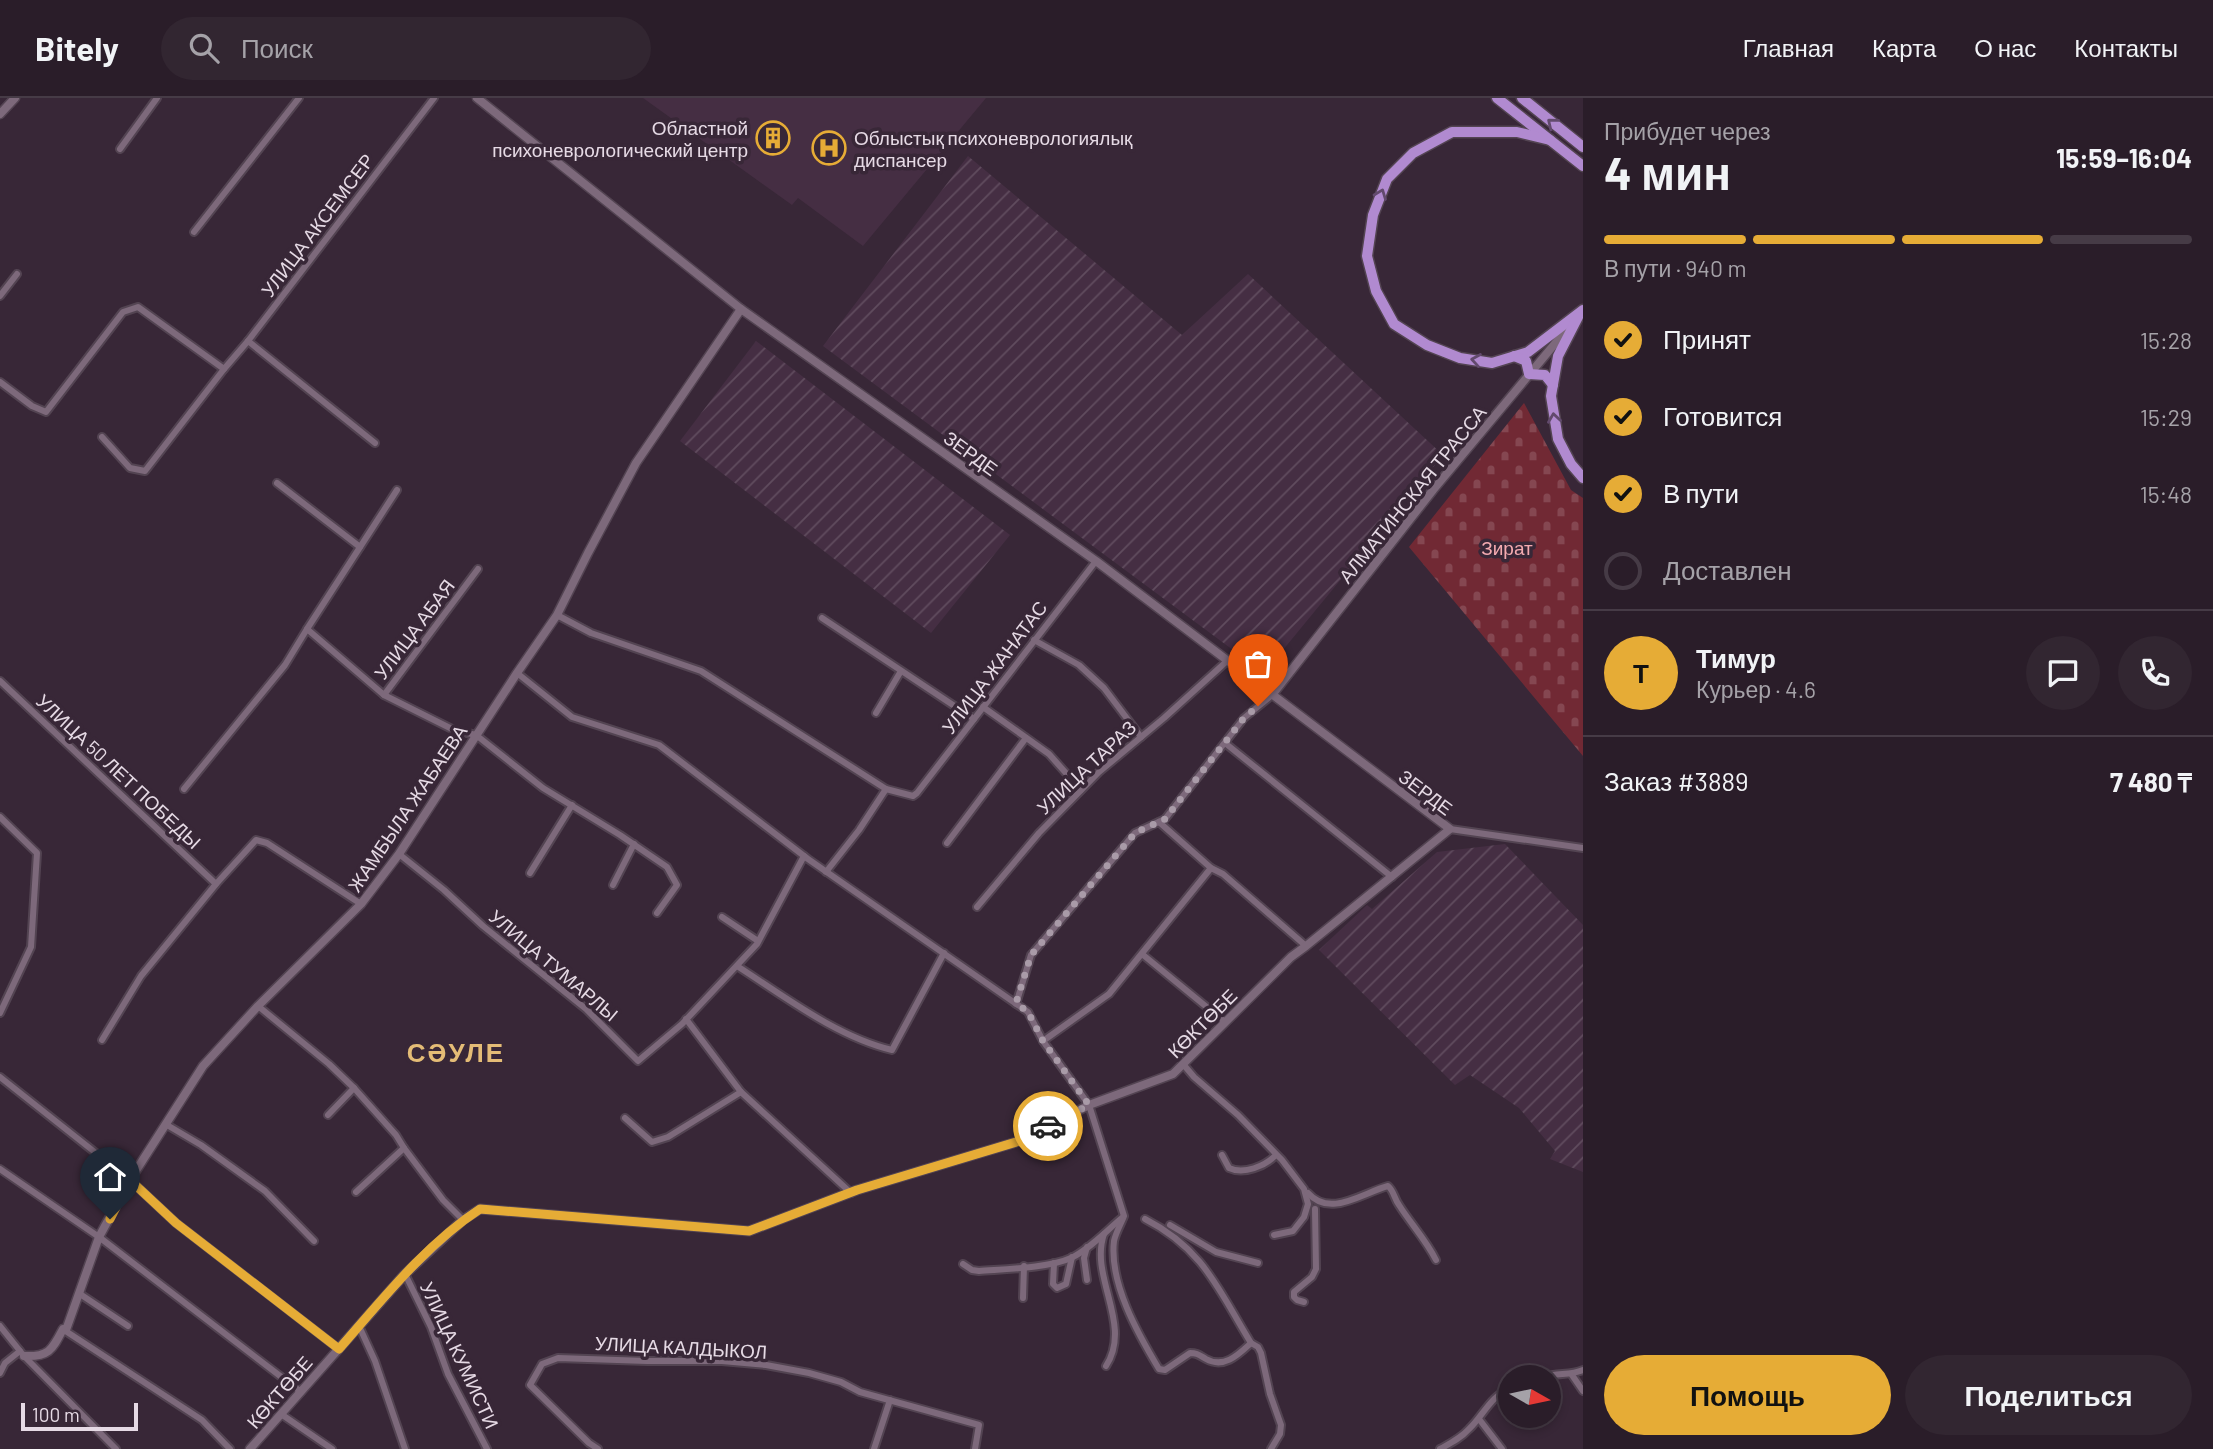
<!DOCTYPE html>
<html lang="ru">
<head>
<meta charset="utf-8">
<style>
  :root { --surface:#2a1d29; --page:#322631; --text:#f1f3f6; --muted:#a5a2a8; --line:#463b46; --accent:#e6ac36 }
  body { margin:0; font-family:Barlow,sans-serif; background:var(--page); color:var(--text); height:100vh; display:flex; flex-direction:column; font-size:26px; white-space:nowrap }
  * { box-sizing:border-box; margin:0 }
  p { font-size:23px; color:var(--muted) }
  .icon { flex:none; width:38px; height:38px; fill:none; stroke:currentColor; stroke-width:2; stroke-linecap:round; stroke-linejoin:round }
  .map { position:relative; flex:1; overflow:hidden }
  .panel { display:flex; flex-direction:column; background:var(--surface); width:630px }
  .panel>* { flex:none }
  .needle { width:46px; rotate:99deg }
  .tools { position:absolute; left:1498px; top:1267px; display:grid; gap:14px }
  .tools a { display:grid; place-items:center; width:63px; height:63px; border-radius:50%; background:var(--surface); box-shadow:0 4px 10px #0003,0 0 0 2px var(--line); font-size:35px }
  .scale { position:absolute; left:21px; bottom:18px; width:117px; box-sizing:border-box; padding-left:7px; border:4px solid #e6dae5; border-top:0; font-size:19px; line-height:24px; white-space:nowrap; color:#e6dae5; -webkit-text-stroke:5px #382737; paint-order:stroke }
  .pin { position:absolute; display:grid; place-items:center; width:60px; height:60px; color:#fff; margin:-72px -30px; border-radius:50% 50% 50% 0; rotate:-45deg; box-shadow:0 0 7px #0007 }
  .pin .icon { rotate:45deg }
  .courier { position:absolute; display:grid; place-items:center; width:70px; height:70px; margin:-35px; border:5px solid #e6ac36; border-radius:50%; background:#fff; color:#222; box-shadow:0 2px 9px #0007 }
  .summary em { font-style:normal; font-weight:700 }
  .summary div { display:flex; flex-direction:column-reverse }
  .summary { display:flex; align-items:center; justify-content:space-between; height:119px; padding:0 21px }
  h1 { font-size:46px; font-weight:700; line-height:52px }
  .bar { display:grid; grid-template-columns:repeat(4,1fr); gap:10px 7px; align-content:center; height:84px; padding:0 21px }
  .bar i { height:9px; border-radius:5px; background:var(--line) }
  .bar .selected { background:var(--accent) }
  .bar p { grid-column:span 4 }
  .line { display:flex; align-items:center; gap:18px; padding:0 21px; border-top:2px solid var(--line) }
  .line div { flex:1 }
  .round { display:grid; place-items:center; flex:none; width:74px; height:74px; border-radius:37px; background:var(--page) }
  ol { padding:0 21px; list-style:none }
  li { display:flex; align-items:center; gap:21px; height:77px }
  li p { margin-inline-start:auto }
  li .icon { padding:7px; border-radius:50%; background:var(--accent); color:#111; stroke-width:4 }
  li:last-child { color:var(--muted) }
  li i { width:38px; height:38px; border:4px solid var(--line); border-radius:50% }
  .button { display:flex; gap:14px; margin-top:auto; padding:14px 21px }
  .button a { flex:1; height:80px; border-radius:42px; background:var(--accent); color:#111; font-size:28px; font-weight:700; line-height:80px; text-align:center }
  .button a+a { background:var(--page); color:var(--text) }
  header { display:flex; align-items:center; gap:42px; box-sizing:border-box; height:98px; padding:0 35px; background:var(--surface); border-bottom:2px solid var(--line) }
  header strong { font-size:33px }
  nav { display:flex; gap:38px; margin-inline-start:auto; font-size:24px }
  .search { width:490px; height:63px; background:var(--page); display:flex; align-items:center; gap:18px; box-sizing:border-box; padding:0 24px; border-radius:38px; color:var(--muted); font-size:26px }
  main { display:flex; flex:1; min-height:0 }
  .map>svg:first-child { display:block }
  .built { fill:#452e43 }
  .industrial { fill:url(#industrial-furrows) }
  .cemetery { fill:url(#cemetery-stones) }
  .lines { fill:none; stroke-linecap:round; stroke-linejoin:round }
  .minor-casing { stroke:#534452; stroke-width:10 }
  .tertiary-casing { stroke:#534452; stroke-width:11 }
  .trunk-casing { stroke:#534452; stroke-width:13 }
  .minor { stroke:#7d697b; stroke-width:6 }
  .tertiary { stroke:#7d697b; stroke-width:8 }
  .trunk { stroke:#b18ad0; stroke-width:10 }
  .oneway { stroke:#624a6d }
  .done { stroke:#a99ba8; stroke-width:7; stroke-dasharray:0 12.6 }
  .route { stroke:#e6ac36; stroke-width:9 }
  .labels { text-anchor:middle; dominant-baseline:central; stroke-width:7; stroke-linejoin:round; paint-order:stroke }
  .poi-label { font-size:19px; fill:#e6dae5; stroke:#382737; text-anchor:end }
  .street-label { font-size:19px; fill:#e6dae5; stroke:#382737 }
  .park-label { font-size:19px; fill:#f4aab0; stroke:#382737 }
  .district-label { font-size:26px; font-weight:bold; letter-spacing:2px; fill:#e4bc76; stroke:#382737 }
</style>
</head>
<body>
<header>
<strong>Bitely</strong>
<div class="search"><svg class="icon" aria-label="search" viewBox="0 0 24 24"><circle cx="10" cy="10" r="6"/><path d="M15 15l6 6"/></svg>Поиск</div>
<nav><a>Главная</a><a>Карта</a><a>О нас</a><a>Контакты</a></nav>
</header>
<main>
<div class="map">
<svg width="1583" height="1351" viewBox="0 0 1583 1351">
  <defs>
    <pattern id="industrial-furrows" width="10" height="10" patternUnits="userSpaceOnUse" patternTransform="scale(1.75)"><rect width="10" height="10" fill="#452e43"/><path d="M-1 1l2-2M0 10L10 0M9 11l2-2" fill="none" stroke="#604c5e"/></pattern>
    <pattern id="cemetery-stones" width="16" height="16" patternUnits="userSpaceOnUse" patternTransform="scale(1.75)"><rect width="16" height="16" fill="#712934"/><path d="M2 7V4a2 2 0 0 1 4 0v3zM10 15v-3a2 2 0 0 1 4 0v3z" fill="#854751"/></pattern>
  </defs>
  <rect width="100%" height="100%" fill="#382737"/>
  <!-- built -->
  <path class="built" d="M 643,0 L 986,0 L 863,148 L 798,100 L 792,107 Z"/>
  <!-- industrial -->
  <g class="industrial">
    <path d="M 968,58 L 1182,237 L 1248,176 L 1443,357 L 1264,575 L 823,248 Z"/>
    <path d="M 756,243 L 1010,437 L 931,535 L 680,343 Z"/>
    <path d="M 1505,746 L 1583,827 L 1583,1074 L 1550,1061 L 1555,1053 L 1519,1010 L 1470,977 L 1455,987 L 1319,852 L 1367,807 L 1372,811 L 1437,754 Z"/>
  </g>
  <!-- cemetery -->
  <path class="cemetery" d="M 1524,305 L 1571,392 L 1583,400 L 1583,658 L 1409,449 Z"/>
  <g class="lines">
    <defs>
      <g id="minor">
        <path d="M 120,51 L 157,0"/>
        <path d="M 194,134 L 299,0"/>
        <path d="M 0,198 L 17,176"/>
        <path d="M 248,243 L 375,345"/>
        <path d="M 0,284 L 32,308 L 46,314 L 123,214 L 138,209 L 224,271"/>
        <path d="M 102,339 L 130,370 L 145,373 L 224,271 L 248,243 L 434,0"/>
        <path d="M 277,385 L 360,449"/>
        <path d="M 397,392 L 307,531 L 384,597 L 478,471"/>
        <path d="M 557,517 L 591,535 L 701,573 L 886,691 L 913,698 L 917,695 L 1096,463"/>
        <path d="M 822,520 L 974,621"/>
        <path d="M 1034,542 L 1079,567 L 1104,590 L 1141,639"/>
        <path d="M 517,575 L 572,619 L 659,647 L 808,761 L 1028,914 L 1043,943 L 1089,1007 L 1124,1118 C 1121,1126 1116,1134 1114,1143 C 1109,1185 1138,1236 1159,1271 L 1165,1272 L 1190,1255 C 1197,1255 1199,1257 1206,1261 C 1224,1271 1238,1257 1251,1245"/>
        <path d="M 0,583 L 216,786"/>
        <path d="M 384,597 L 454,632 L 476,637 L 543,690 L 620,737 L 667,769 L 677,787 L 657,815"/>
        <path d="M 983,609 L 1049,656 L 1081,692"/>
        <path d="M 876,615 L 901,573"/>
        <path d="M 1225,645 L 1392,779"/>
        <path d="M 184,691 L 285,567 L 307,531"/>
        <path d="M 0,719 L 37,755 L 31,849 L 0,915"/>
        <path d="M 1159,724 L 1211,770 L 1223,776 L 1306,848"/>
        <path d="M 1450,731 L 1583,750"/>
        <path d="M 947,745 L 1026,640"/>
        <path d="M 399,756 L 444,792 L 483,828 L 586,911 L 638,963 L 682,926 L 757,846 L 804,758"/>
        <path d="M 826,774 L 859,732 L 886,691"/>
        <path d="M 530,775 L 572,707"/>
        <path d="M 613,787 L 634,746"/>
        <path d="M 977,809 L 1039,735 L 1099,674 L 1164,620 L 1227,563"/>
        <path d="M 722,819 L 758,843"/>
        <path d="M 1142,856 L 1225,924"/>
        <path d="M 737,868 C 784,898 837,939 892,952 L 944,855"/>
        <path d="M 1016,906 L 1031,857 L 1135,735 L 1165,721 L 1244,620 L 1272,597"/>
        <path d="M 258,908 L 329,966 L 354,990"/>
        <path d="M 686,921 L 741,994 L 851,1095"/>
        <path d="M 102,942 L 141,878 L 216,786 L 256,742 L 267,745 L 361,806"/>
        <path d="M 1043,943 L 1109,896 L 1211,770"/>
        <path d="M 1183,966 L 1194,979 L 1238,1017 L 1282,1062 L 1304,1091 L 1308,1106 L 1304,1119 L 1293,1133 L 1274,1137"/>
        <path d="M 0,979 L 130,1082 L 176,1125 L 339,1251"/>
        <path d="M 328,1017 L 354,990 L 396,1037 L 404,1050"/>
        <path d="M 625,1020 L 652,1044 L 668,1039 L 741,994"/>
        <path d="M 167,1027 L 201,1047 L 265,1093 L 314,1143"/>
        <path d="M 1222,1057 L 1229,1070 C 1244,1077 1265,1068 1276,1057"/>
        <path d="M 0,1071 L 99,1139 L 301,1294"/>
        <path d="M 356,1094 L 404,1050 L 443,1102 L 463,1122"/>
        <path d="M 1308,1095 C 1330,1120 1362,1095 1388,1088 C 1394,1093 1394,1100 1399,1107 C 1411,1126 1426,1142 1436,1162"/>
        <path d="M 1145,1121 C 1204,1151 1219,1193 1251,1245 L 1258,1249 L 1261,1255 L 1270,1296 L 1281,1327 L 1280,1336 L 1271,1351"/>
        <path d="M 1170,1127 L 1216,1154 L 1258,1165"/>
        <path d="M 1104,1136 C 1089,1179 1133,1226 1106,1268"/>
        <path d="M 1054,1165 L 1053,1186 L 1057,1190 L 1066,1186 L 1072,1159"/>
        <path d="M 963,1166 L 972,1172 L 979,1173 C 1004,1171 1049,1170 1071,1160 C 1090,1151 1107,1132 1123,1119"/>
        <path d="M 405,1176 L 431,1229 L 448,1276 L 487,1351"/>
        <path d="M 1087,1182 L 1084,1160 L 1087,1149"/>
        <path d="M 80,1196 L 128,1228"/>
        <path d="M 1023,1200 L 1024,1168"/>
        <path d="M 1304,1204 L 1297,1202 L 1294,1199 L 1294,1194 L 1312,1179 L 1316,1171 L 1315,1111"/>
        <path d="M 0,1228 L 24,1258 L 116,1351"/>
        <path d="M 359,1228 L 375,1263 L 405,1351"/>
        <path d="M 64,1232 L 202,1322 L 230,1351"/>
        <path d="M 0,1275 L 5,1265 L 20,1253"/>
        <path d="M 1572,1277 L 1583,1293"/>
        <path d="M 1544,1279 C 1558,1274 1569,1278 1583,1272"/>
        <path d="M 281,1316 L 332,1351"/>
        <path d="M 1479,1321 L 1502,1351"/>
        <path d="M 598,1351 L 589,1345 L 530,1287 L 542,1266 L 558,1260 L 647,1263 L 722,1263 L 766,1267 L 809,1275 L 841,1284 L 860,1294 L 979,1327 L 975,1351"/>
        <path d="M 874,1351 L 890,1302"/>
        <path d="M 1440,1351 C 1451,1345 1461,1340 1469,1331 C 1483,1318 1491,1297 1510,1291"/>
      </g>
      <g id="tertiary">
        <path d="M 0,16 L 15,0"/>
        <path d="M 1272,597 L 1433,392 L 1573,224"/>
        <path d="M 24,1258 C 49,1259 52,1252 63,1231 L 66,1232 L 99,1139 L 130,1082 L 203,968 L 258,908 L 361,806 L 399,756 L 517,575 L 557,517 L 588,455 L 636,365 L 741,211"/>
        <path d="M 250,1351 L 405,1176 L 463,1122 L 480,1111 L 749,1133 L 857,1092 L 1023,1042 L 1089,1007 L 1173,976 L 1291,859 L 1306,848 L 1450,731 L 1096,463 L 741,211 L 477,0"/>
      </g>
      <g id="trunk">
        <path d="M 1497,0 L 1583,68"/>
        <path d="M 1522,0 L 1583,49"/>
        <path d="M 1550,42 L 1517,34 L 1452,34 L 1413,55 L 1387,81 L 1373,117 L 1367,158 L 1376,193 L 1394,226 L 1427,247 L 1460,260 L 1492,265 L 1528,254 L 1583,212"/>
        <path d="M 1578,219 L 1558,258 L 1551,298 L 1558,341 L 1571,366 L 1583,380"/>
        <path d="M 1514,258 L 1526,263 L 1529,276 L 1545,277 L 1553,287"/>
      </g>
    </defs>
    <!-- minor casing -->
    <use href="#minor" class="minor-casing"/>
    <!-- tertiary casing -->
    <use href="#tertiary" class="tertiary-casing"/>
    <!-- trunk casing -->
    <use href="#trunk" class="trunk-casing"/>
    <!-- minor -->
    <use href="#minor" class="minor"/>
    <!-- tertiary -->
    <use href="#tertiary" class="tertiary"/>
    <!-- trunk -->
    <use href="#trunk" class="trunk"/>
  </g>
  <!-- one-way arrows -->
  <defs><path id="oneway-chevron" d="M-2-3.5L2.5 0L-2 3.5" fill="none" stroke-width="1.6" stroke-linecap="round" stroke-linejoin="round" transform="scale(1.75)"/></defs>
  <g class="oneway">
    <use href="#oneway-chevron" transform="translate(1552 25) rotate(-141)"/>
    <use href="#oneway-chevron" transform="translate(1381 96) rotate(-69)"/>
    <use href="#oneway-chevron" transform="translate(1476 262) rotate(-171)"/>
    <use href="#oneway-chevron" transform="translate(1554 320) rotate(-98)"/>
  </g>
  <g class="lines">
    <!-- done -->
    <path class="done" d="M 1048,1028 L 1089,1007 L 1043,943 L 1028,914 L 1016,905 L 1031,857 L 1135,735 L 1165,721 L 1244,620 L 1258,608"/>
    <!-- route -->
    <path class="route" d="M 110,1121 L 130,1082 L 176,1125 L 339,1251 C 382,1202 425,1147 480,1111 L 749,1133 L 857,1092 L 1023,1042 L 1048,1028"/>
  </g>
  <!-- icons -->
  <defs>
    <symbol id="building-ring" viewBox="-11 -11 22 22"><circle r="9.5" fill="#382737" stroke="#e6ac36" stroke-width="1.5"/><path d="M-4-6H4V6H1V3H-1V6H-4ZM-2.5-4.3h1.7v1.8h-1.7ZM.8-4.3h1.7v1.8H.8ZM-2.5-1h1.7V.8h-1.7ZM.8-1h1.7V.8H.8Z" fill="#e6ac36"/></symbol>
    <symbol id="hospital-ring" viewBox="-11 -11 22 22"><circle r="9.5" fill="#382737" stroke="#e6ac36" stroke-width="1.5"/><path d="M-5-5h3v3.5h4V-5h3V5h-3V1.5h-4V5h-3Z" fill="#e6ac36"/></symbol>
  </defs>
  <g fill-rule="evenodd">
    <use href="#building-ring" x="754" y="21" width="38" height="38"/>
    <use href="#hospital-ring" x="810" y="31" width="38" height="38"/>
  </g>
  <g class="labels">
    <!-- poi labels -->
    <g class="poi-label">
      <text x="748" y="29">Областной<tspan x="748" dy="22">психоневрологический центр</tspan></text>
      <text x="854" y="39" text-anchor="start">Облыстық психоневрологиялық<tspan x="854" dy="22">диспансер</tspan></text>
    </g>
    <!-- street labels -->
    <g class="street-label">
      <text transform="translate(317 127) rotate(-53)">УЛИЦА АКСЕМСЕР</text>
      <text transform="translate(971 355) rotate(36)">ЗЕРДЕ</text>
      <text transform="translate(1412 396) rotate(-51)">АЛМАТИНСКАЯ ТРАССА</text>
      <text transform="translate(414 531) rotate(-53)">УЛИЦА АБАЯ</text>
      <text transform="translate(994 569) rotate(-53)">УЛИЦА ЖАНАТАС</text>
      <text transform="translate(1086 669) rotate(-43)">УЛИЦА ТАРАЗ</text>
      <text transform="translate(119 673) rotate(43)">УЛИЦА 50 ЛЕТ ПОБЕДЫ</text>
      <text transform="translate(1426 694) rotate(37)">ЗЕРДЕ</text>
      <text transform="translate(407 710) rotate(-56)">ЖАМБЫЛА ЖАБАЕВА</text>
      <text transform="translate(554 867) rotate(40)">УЛИЦА ТУМАРЛЫ</text>
      <text transform="translate(1202 925) rotate(-45)">КӨКТӨБЕ</text>
      <text transform="translate(681 1249) rotate(3)">УЛИЦА КАЛДЫКОЛ</text>
      <text transform="translate(460 1257) rotate(65)">УЛИЦА КУМИСТИ</text>
      <text transform="translate(279 1294) rotate(-49)">КӨКТӨБЕ</text>
    </g>
    <!-- park labels -->
    <g class="park-label">
      <text x="1507" y="449">Зират</text>
    </g>
    <!-- district labels -->
    <g class="district-label">
      <text x="456" y="953">СӘУЛЕ</text>
    </g>
  </g>
</svg>
<div class="tools">
<a><svg class="needle" viewBox="-14 -14 28 28"><path d="M0-13l5 13h-10z" fill="#e53935"/><path d="M0 13l5-13h-10z" fill="#a5a2a8"/></svg></a>
</div>
<div class="scale">100 m</div>
<div class="pin" style="left:1258px;top:608px;background:#ea580c"><svg class="icon" aria-label="bag" viewBox="0 0 24 24"><path d="M5 8h14l-1 12H6zM9 8a3 3 0 0 1 6 0"/></svg></div>
<div class="pin" style="left:110px;top:1121px;background:#1f2937"><svg class="icon" aria-label="home" viewBox="0 0 24 24"><path d="M3 11l9-7 9 7M6 9v11h12V9"/></svg></div>
<div class="courier" style="left:1048px;top:1028px"><svg class="icon" aria-label="car" viewBox="0 0 24 24"><path d="M5 17H2v-5l4-1 3-4h7l3 4 3 1v5h-3M9 17h6M6 11h13"/><circle cx="7" cy="17" r="2"/><circle cx="17" cy="17" r="2"/></svg></div>
</div>
<section class="panel">
<div class="summary"><div><h1>4 мин</h1><p>Прибудет через</p></div><em>15:59–16:04</em></div>
<div class="bar"><i class="selected"></i><i class="selected"></i><i class="selected"></i><i></i><p>В пути · 940 m</p></div>
<ol>
<li><svg class="icon" aria-label="check" viewBox="0 0 24 24"><path d="M5 12l5 5 9-10"/></svg>Принят<p>15:28</p></li>
<li><svg class="icon" aria-label="check" viewBox="0 0 24 24"><path d="M5 12l5 5 9-10"/></svg>Готовится<p>15:29</p></li>
<li><svg class="icon" aria-label="check" viewBox="0 0 24 24"><path d="M5 12l5 5 9-10"/></svg>В пути<p>15:48</p></li>
<li><i></i>Доставлен</li>
</ol>
<div class="line" style="height:126px"><b class="round" style="background:var(--accent);color:#111">Т</b><div><b>Тимур</b><p>Курьер · 4.6</p></div><a class="round"><svg class="icon" aria-label="chat" viewBox="0 0 24 24"><path d="M4 5h16v11H9l-5 4z"/></svg></a><a class="round"><svg class="icon" aria-label="phone" viewBox="0 0 24 24"><path d="M5 4h4l2 5-3 2q2 4 5 5l2-3 5 2v4C11 20 4 13 5 4z"/></svg></a></div>
<div class="line" style="height:91px"><div>Заказ #3889</div><b>7 480 ₸</b></div>
<div class="button"><a>Помощь</a><a>Поделиться</a></div>
</section>
</main>
</body>
</html>
